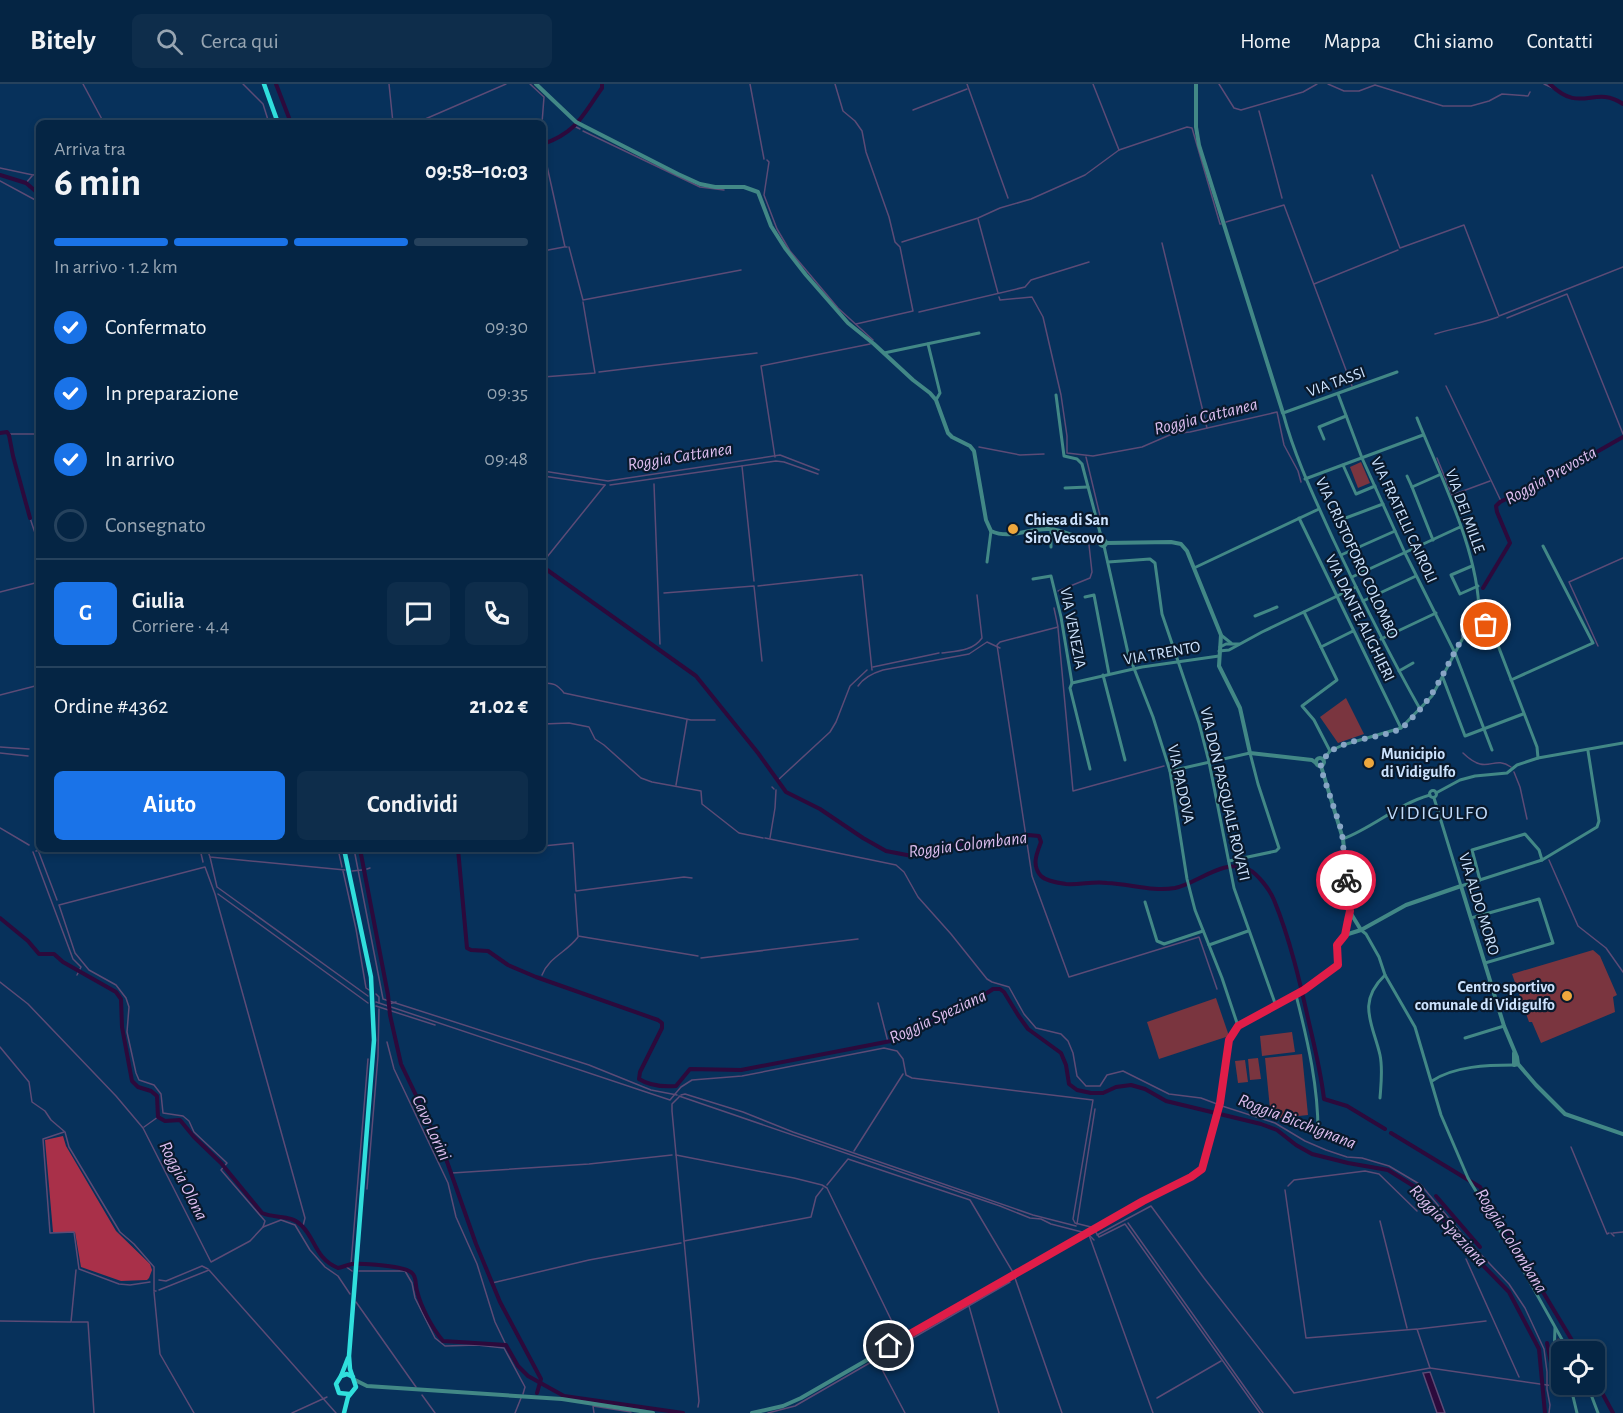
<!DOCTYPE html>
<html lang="it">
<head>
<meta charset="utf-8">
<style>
  :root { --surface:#052544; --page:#0e2d4b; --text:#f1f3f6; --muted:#97a5b2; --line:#26425d; --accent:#1a73e8 }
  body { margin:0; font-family:"Alegreya Sans",sans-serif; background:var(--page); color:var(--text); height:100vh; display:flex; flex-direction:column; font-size:22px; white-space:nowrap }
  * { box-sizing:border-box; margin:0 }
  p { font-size:20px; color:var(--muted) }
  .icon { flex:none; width:33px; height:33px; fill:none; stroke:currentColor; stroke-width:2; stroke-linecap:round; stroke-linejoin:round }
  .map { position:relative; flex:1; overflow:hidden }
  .panel { position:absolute; left:36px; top:36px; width:510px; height:732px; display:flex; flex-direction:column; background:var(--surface); border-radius:9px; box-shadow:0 3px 9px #0003,0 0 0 2px var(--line) }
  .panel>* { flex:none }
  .fabs { position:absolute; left:1551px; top:1257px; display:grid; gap:12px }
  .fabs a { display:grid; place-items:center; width:54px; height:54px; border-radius:9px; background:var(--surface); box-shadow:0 3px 9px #0003,0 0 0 2px var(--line); font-size:30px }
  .pin { position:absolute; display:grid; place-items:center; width:51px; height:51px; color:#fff; margin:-26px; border:3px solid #fff; border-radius:50%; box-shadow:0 2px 6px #0007 }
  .courier { position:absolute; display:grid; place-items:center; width:60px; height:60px; margin:-30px; border:4px solid #e11d48; border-radius:50%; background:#fff; color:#222; box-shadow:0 2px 8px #0007 }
  .overview em { font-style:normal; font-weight:700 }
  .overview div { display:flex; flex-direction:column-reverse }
  .overview { display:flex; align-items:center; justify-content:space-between; height:102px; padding:0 18px }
  h1 { font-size:39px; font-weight:700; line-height:45px }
  .bar { display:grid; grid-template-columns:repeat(4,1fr); gap:9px 6px; align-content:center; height:72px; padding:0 18px }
  .bar i { height:8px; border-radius:4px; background:var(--line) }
  .bar .active { background:var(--accent) }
  .bar p { grid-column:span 4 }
  .line { display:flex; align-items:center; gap:15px; padding:0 18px; border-top:2px solid var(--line) }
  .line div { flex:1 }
  .round { display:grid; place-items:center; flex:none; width:63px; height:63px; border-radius:9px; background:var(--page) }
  ol { padding:0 18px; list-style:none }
  li { display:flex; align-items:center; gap:18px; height:66px }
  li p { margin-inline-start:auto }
  li .icon { padding:6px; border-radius:50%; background:var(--accent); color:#fff; stroke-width:4 }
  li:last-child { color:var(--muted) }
  li i { width:33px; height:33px; border:3px solid var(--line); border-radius:50% }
  .action { display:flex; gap:12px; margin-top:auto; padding:12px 18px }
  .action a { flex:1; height:69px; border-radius:9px; background:var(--accent); color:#fff; font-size:24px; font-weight:700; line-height:69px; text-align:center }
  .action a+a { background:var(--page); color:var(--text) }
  header { display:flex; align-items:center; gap:36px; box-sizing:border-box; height:84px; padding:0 30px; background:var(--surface); border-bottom:2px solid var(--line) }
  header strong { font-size:28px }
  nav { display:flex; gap:33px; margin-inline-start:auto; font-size:21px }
  .search { width:420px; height:54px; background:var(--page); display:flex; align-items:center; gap:15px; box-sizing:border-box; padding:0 21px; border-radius:9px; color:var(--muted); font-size:22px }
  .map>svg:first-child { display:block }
  .green { fill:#7a353f }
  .forest { fill:#a93049 }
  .water { fill:#2c0a3c; stroke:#5c4b76; stroke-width:1.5 }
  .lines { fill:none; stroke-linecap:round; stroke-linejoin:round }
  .stream { stroke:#5c4b76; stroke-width:1.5 }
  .canal { stroke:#2c0a3c; stroke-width:4 }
  .minor { stroke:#428886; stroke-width:3 }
  .tertiary { stroke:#428886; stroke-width:4 }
  .primary { stroke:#30dfdd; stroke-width:4.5 }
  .done { stroke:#88a5c5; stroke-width:6; stroke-dasharray:0 10.8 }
  .route { stroke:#e11d48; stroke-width:8 }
  .poi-dot { fill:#eea73d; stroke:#09192c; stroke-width:2 }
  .labels { text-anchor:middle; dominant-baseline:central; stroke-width:4.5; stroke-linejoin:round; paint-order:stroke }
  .street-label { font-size:16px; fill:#cde3fe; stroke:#09192c }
  .poi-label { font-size:16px; font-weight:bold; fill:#cde3fe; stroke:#09192c; text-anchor:start }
  .water-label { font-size:18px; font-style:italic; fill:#ddbeef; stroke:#09192c }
  .quarter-label { font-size:20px; letter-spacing:1.5px; fill:#c1dcfc; stroke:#09192c }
</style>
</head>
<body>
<header>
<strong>Bitely</strong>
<div class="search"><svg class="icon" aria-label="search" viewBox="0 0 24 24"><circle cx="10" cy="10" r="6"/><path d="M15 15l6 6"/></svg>Cerca qui</div>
<nav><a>Home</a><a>Mappa</a><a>Chi siamo</a><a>Contatti</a></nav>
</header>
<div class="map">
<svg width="1623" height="1329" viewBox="0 0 1623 1329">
  <rect width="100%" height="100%" fill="#07315b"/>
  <!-- green -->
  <g class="green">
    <path d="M 1361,378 L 1370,399 L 1358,404 L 1350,383 Z"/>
    <path d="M 1346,614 L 1364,650 L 1338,659 L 1320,633 Z"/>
    <path d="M 1593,866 L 1600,872 L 1617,911 L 1613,913 L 1615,928 L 1541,959 L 1532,938 L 1529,938 L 1512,890 Z"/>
    <path d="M 1216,914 L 1229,952 L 1159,975 L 1147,938 Z"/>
    <path d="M 1292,948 L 1295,968 L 1262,972 L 1260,952 Z"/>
    <path d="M 1302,970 L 1308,1031 L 1271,1035 L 1265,974 Z"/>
    <path d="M 1258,974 L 1261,995 L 1250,996 L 1248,975 Z"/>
    <path d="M 1245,976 L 1248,998 L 1238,999 L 1235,977 Z"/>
    <path d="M 1558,1254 L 1566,1267 L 1562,1268 L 1561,1291 C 1554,1283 1555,1264 1558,1254 Z"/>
  </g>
  <!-- forest -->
  <path class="forest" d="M 63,1052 L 66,1062 L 116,1147 L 150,1180 L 152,1186 L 149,1194 L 147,1196 L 121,1197 L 81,1183 L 75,1148 L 53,1148 L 45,1056 Z"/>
  <!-- water -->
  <path class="water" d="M 1430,1288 L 1445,1329 L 1437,1329 L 1423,1289 Z"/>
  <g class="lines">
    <!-- stream -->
    <g class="stream">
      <path d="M 83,0 L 104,39"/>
      <path d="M 243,0 L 263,20 L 269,39"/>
      <path d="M 389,0 L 393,39"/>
      <path d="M 530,0 L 544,13 L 542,39"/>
      <path d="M 750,0 L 764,75"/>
      <path d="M 835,0 L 843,27 L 855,37 L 862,47 L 866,68 L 889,133 L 895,158 L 900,163 L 913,227 L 856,240"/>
      <path d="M 967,0 L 1008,114"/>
      <path d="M 1093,0 L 1119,66"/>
      <path d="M 1219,0 L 1234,24 L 1241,26 L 1303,8 L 1317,0"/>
      <path d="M 1328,0 L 1344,7 L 1359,7 L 1375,1 L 1443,22 L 1471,22 L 1489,17 L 1502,10 L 1528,12 L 1530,8"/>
      <path d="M 1544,0 L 1555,5"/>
      <path d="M 913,26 L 967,5"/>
      <path d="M 1259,27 L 1282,114"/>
      <path d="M 416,39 L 506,0"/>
      <path d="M 576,43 L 580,45"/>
      <path d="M 583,47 L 700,103 L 724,106"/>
      <path d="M 543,64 L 565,163 L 567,163"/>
      <path d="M 767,76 L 769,78 L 764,111 L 777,145 L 790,167 L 838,224 L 873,256"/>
      <path d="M 0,84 L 33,91 L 39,90"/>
      <path d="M 1372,91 L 1400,164 L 1464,141 L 1499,232 L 1623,183"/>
      <path d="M 0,97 L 39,118"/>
      <path d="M 26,99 L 32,92"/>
      <path d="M 978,135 L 998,209"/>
      <path d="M 1226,138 L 1284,121 L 1352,302"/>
      <path d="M 902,158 L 978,134 L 1000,124 L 1031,115 L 1085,91 L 1119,66 L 1187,43 L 1192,44 L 1220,140 L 1221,140"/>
      <path d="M 1162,159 L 1207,344"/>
      <path d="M 569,163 L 583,216 L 741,186"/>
      <path d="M 543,167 L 564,163"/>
      <path d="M 1314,200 L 1398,166"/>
      <path d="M 999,213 L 1000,216 L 1032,213 L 1043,233 L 1061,311 L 1067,352 L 1067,369 L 1093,372 L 1142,363 L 1172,350 L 1190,348 L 1277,328 L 1284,361 L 1298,387 L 1301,398"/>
      <path d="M 919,228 L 1025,203 L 1031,196 L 1089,178"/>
      <path d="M 1507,234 L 1567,210 L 1623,350"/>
      <path d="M 1435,250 C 1458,243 1476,241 1498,233"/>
      <path d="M 599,288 L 757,269"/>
      <path d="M 543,293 L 595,289 L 583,218"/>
      <path d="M 1446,302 L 1501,417"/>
      <path d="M 8,350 L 39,350"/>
      <path d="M 979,363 L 1020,371 L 1044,370"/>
      <path d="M 775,373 L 761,282 L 870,260"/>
      <path d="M 1086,373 L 1102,440"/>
      <path d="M 1437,374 L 1452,411 L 1490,397"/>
      <path d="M 742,382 L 754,497"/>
      <path d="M 543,387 L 608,397 L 780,371 L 819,386"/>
      <path d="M 543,392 L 605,401"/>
      <path d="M 654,400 L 660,560"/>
      <path d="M 610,401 L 776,377 L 784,378 L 818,390"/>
      <path d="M 35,433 L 39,432"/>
      <path d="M 30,434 L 39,461"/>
      <path d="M 543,478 L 605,401"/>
      <path d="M 860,491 L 862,491 L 872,586"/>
      <path d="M 758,502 L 858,491"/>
      <path d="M 1058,507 L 1090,494 L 1092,488 L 1089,461"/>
      <path d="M 0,508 L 39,498"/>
      <path d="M 664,509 L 754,502 L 762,577"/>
      <path d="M 1054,524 L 1058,543 L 1000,558 L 997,561 L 1032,792 L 1069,893 L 1199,853 L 1217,905"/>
      <path d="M 1058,544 L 1073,707 L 1164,682"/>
      <path d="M 1598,562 L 1569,498 L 1623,474"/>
      <path d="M 942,569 C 957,567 973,567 982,554 L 977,511"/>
      <path d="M 873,583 L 939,569"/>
      <path d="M 543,599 C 553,599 557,600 564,609 L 691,636 L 715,636"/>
      <path d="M 858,602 C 864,593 873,589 883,586 L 969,570 L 987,558 L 1000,564"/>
      <path d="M 0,611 L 39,601"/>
      <path d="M 543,640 L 569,639 L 589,643 L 595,655 L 604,661 L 641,694 L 652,698 L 701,707 L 702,720 L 739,749 L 763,754"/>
      <path d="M 0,663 L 29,665"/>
      <path d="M 0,669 L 28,672"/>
      <path d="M 1463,669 C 1488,693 1492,670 1511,683"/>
      <path d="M 1514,688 L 1520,703 L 1527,735"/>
      <path d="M 778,696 L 830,648 L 836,638 L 850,602 L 867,586"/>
      <path d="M 676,701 L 687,636"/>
      <path d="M 772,703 L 774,705"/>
      <path d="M 0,744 L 29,761"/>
      <path d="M 765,754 L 896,781 L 904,788 L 918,813 L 951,850 L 987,895 L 992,898 L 1009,903 L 1024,930 L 1036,944 L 1061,950 L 1068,957 L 1073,969 L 1077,992 L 1086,1002 L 1100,1002 L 1107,991 L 1123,987 L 1169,1010 L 1201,1014 L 1217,1020"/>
      <path d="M 770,754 L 775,724 L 776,706"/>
      <path d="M 543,762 L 573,759 L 576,807 L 684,793 L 692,794"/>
      <path d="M 200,765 L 203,778"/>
      <path d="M 207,765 L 210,773 L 345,786"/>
      <path d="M 338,765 L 342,783"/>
      <path d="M 354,765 L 383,915 L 589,981 L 651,1006 L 677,1011"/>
      <path d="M 38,766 L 57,816"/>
      <path d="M 36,767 L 43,765"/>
      <path d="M 33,768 L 73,875 L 81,883 L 77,891"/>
      <path d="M 210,773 L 217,803 L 368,912"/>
      <path d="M 1549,776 L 1578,842 L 1606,864 L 1623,888"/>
      <path d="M 367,785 L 370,784"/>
      <path d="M 343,787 L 356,845 L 366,904 L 369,906"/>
      <path d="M 352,787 L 362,786"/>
      <path d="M 218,810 L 368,919"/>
      <path d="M 575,810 L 578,852 L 698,872"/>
      <path d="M 701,874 L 858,855"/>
      <path d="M 542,891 C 549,873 567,868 578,853"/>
      <path d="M 0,898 L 28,920 L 116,1012 L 143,1044 L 211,1178 L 250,1157 L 263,1143 L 281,1136 L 295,1141 L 310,1166 L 325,1183 L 338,1192 L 350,1210"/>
      <path d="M 376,910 L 379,913 L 379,919"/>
      <path d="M 376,918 L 670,1016 L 681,1003 L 692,996 L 742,992 L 884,964 L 897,967 L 903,975 L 906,991 L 912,994 L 1093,1016 L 1073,1135 L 1075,1139 L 1091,1143"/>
      <path d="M 878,919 L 888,958"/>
      <path d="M 389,920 L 396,918"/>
      <path d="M 376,922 L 435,941"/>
      <path d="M 387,958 L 394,985 L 448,1099 L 456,1133 L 477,1180 L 495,1238 L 506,1261"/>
      <path d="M 0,963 L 29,998 L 32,1018 L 45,1027 L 51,1036 L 65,1048 L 69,1063 L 120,1148 L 134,1160 L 154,1183 L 154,1207 L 156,1207"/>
      <path d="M 681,1011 L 685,1010 L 743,1028 L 793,1048 L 1033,1131 L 1076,1142"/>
      <path d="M 679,1012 L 1000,1122 L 1030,1134 L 1041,1135 L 1051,1140 L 1082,1148"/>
      <path d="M 679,1013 L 672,1020 L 672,1027 L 699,1317 L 698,1323"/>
      <path d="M 1222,1022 L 1275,1039 L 1305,1057 L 1326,1066 L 1347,1073 L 1362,1074 L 1389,1082 L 1421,1101 L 1468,1157 L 1509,1200 L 1525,1224 L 1544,1265 L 1547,1288 L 1547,1305 L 1550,1321 L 1549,1329"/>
      <path d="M 144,1043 L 158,1033"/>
      <path d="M 64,1048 L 43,1055 L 50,1149 L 74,1148 L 79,1185 L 119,1200 L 130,1201 L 150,1198"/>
      <path d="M 1571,1063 L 1607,1150 L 1609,1149"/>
      <path d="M 854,1067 L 903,990"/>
      <path d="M 676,1071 L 794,1094 L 822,1101 L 827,1104 L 899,1252"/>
      <path d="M 452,1089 L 589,1080 L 672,1071"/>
      <path d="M 827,1101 L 848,1075 L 970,1116 L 1014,1190"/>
      <path d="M 1288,1102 L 1294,1096 L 1365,1087 L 1379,1090 L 1417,1127"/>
      <path d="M 367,1105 L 378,972 L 379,925"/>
      <path d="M 1285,1106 L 1306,1254 L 1417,1245 L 1430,1284 L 1554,1302"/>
      <path d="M 1380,1137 L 1407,1244"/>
      <path d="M 1128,1139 L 1263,1329"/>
      <path d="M 1077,1140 L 1095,1025"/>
      <path d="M 263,1143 L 265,1137 L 221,1086 L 227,1079 L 194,1048 L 189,1037 L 183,1032 L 163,1029 L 161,1010 L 154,1001 L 139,996 L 136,989 L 127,948 L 129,923 L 126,914 L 116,901 L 89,886 L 75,869 L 59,821 L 205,783 L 215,810 L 305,1134 L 303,1142"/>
      <path d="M 1095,1147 L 1099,1153 L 1125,1140 L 1260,1329"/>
      <path d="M 1611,1149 L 1614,1152"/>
      <path d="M 1613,1149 L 1623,1148"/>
      <path d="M 1089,1151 L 1153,1329"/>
      <path d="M 1097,1151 L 1151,1122 L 1204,1194 L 1294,1309 L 1430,1284"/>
      <path d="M 1090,1152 L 1094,1156"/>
      <path d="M 684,1157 L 811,1133 L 816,1113 L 823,1104"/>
      <path d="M 1466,1175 L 1519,1293"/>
      <path d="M 351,1180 L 368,975"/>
      <path d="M 345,1182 L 352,1187"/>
      <path d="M 359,1187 L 405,1187 L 412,1199 L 415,1214 L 435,1254 L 445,1262 L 477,1261 L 504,1264 L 525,1303 L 523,1310"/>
      <path d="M 1015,1194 L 1062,1329"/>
      <path d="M 159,1196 L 166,1197 L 202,1182 L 208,1185"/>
      <path d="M 492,1199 L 589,1176 L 681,1159"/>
      <path d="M 159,1206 L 209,1186 L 336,1329"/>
      <path d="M 154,1208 L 160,1270 L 194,1329"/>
      <path d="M 356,1218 L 416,1303"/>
      <path d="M 969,1222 L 999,1329"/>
      <path d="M 0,1237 L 71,1238 L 76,1186"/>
      <path d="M 72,1238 L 88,1238 L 94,1329"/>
      <path d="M 1418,1245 L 1486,1237"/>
      <path d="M 876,1274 L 905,1329"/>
      <path d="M 422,1311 L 435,1329"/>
      <path d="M 1157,1314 L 1221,1277"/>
      <path d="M 292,1329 L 327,1313"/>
      <path d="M 515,1329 L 521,1314"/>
      <path d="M 594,1329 L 593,1322 L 631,1328"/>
      <path d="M 768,1329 L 795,1322 L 1010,1198"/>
    </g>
    <!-- canal -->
    <g class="canal">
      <path d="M 276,0 L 291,39"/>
      <path d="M 1550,0 C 1581,31 1594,0 1623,20"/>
      <path d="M 543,60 C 577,48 582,32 602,4 L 602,0"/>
      <path d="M 0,91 L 26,99 L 39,110"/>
      <path d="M 0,349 L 7,348 L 9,351 L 13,372 L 30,434"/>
      <path d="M 543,483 L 696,592 L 758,669 L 786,708 L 820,725 L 863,754 L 886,767 L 912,772 L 944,763 L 1028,751 L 1039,752 L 1041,758 C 1037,769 1031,781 1041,792 C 1046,797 1059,799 1066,800 C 1080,801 1094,797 1107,799 C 1130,800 1153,808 1175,804 C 1198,799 1224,774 1248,785 C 1258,790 1270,806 1274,816 C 1290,855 1300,898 1309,939 C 1315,964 1321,989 1324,1015 L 1347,1022 L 1385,1045"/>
      <path d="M 1483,504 L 1510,459 L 1497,428 L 1496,422 L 1500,418 L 1565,386 L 1623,353"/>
      <path d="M 360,765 L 388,911 L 390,931 L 401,980 L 445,1072 L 476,1160 L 500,1218 L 541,1295 L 537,1309"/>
      <path d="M 458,765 L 467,864 L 471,866 L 488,867 L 508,881 L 536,893 L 658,936 L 662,939 L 662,944 L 640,988 L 639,995 C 650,1002 663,1003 676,1002 L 690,985 L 741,986 L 896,956 L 911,951 L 925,941 L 970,920 L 993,905 L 1000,905 L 1004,908 L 1018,931 L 1028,945 L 1061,969 L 1066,981 L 1069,1000 L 1077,1006 L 1091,1009 L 1103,1009 L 1116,1003 L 1131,1001 L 1145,1005 L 1166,1017 L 1261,1040 L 1277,1046 L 1296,1061 L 1312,1070 L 1348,1079 L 1388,1086 L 1420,1106 L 1466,1164 L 1509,1208 L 1539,1265 L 1545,1329"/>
      <path d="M 0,834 L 28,857 L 39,870 L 54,870 L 63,878 L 116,908 L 121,915 L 122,943 L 132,997 L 138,1003 L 151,1007 L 157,1012 L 158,1033 L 165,1037 L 180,1036 L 194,1053 L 221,1079 L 262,1129 C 276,1135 291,1130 302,1142 C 316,1156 315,1174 338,1184 C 343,1183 347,1181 352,1180 C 362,1179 406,1182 412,1189 C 417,1193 415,1201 417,1207 C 421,1223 432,1244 443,1257 L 506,1261 L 518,1282 L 528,1292 L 564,1312 L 683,1329"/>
      <path d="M 1391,1049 L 1480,1103 L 1579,1268"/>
      <path d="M 1436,1112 L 1480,1163"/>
      <path d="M 1547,1259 L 1553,1289 L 1552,1304"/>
      <path d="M 1594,1294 L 1613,1329"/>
    </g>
    <!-- minor -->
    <g class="minor">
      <path d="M 928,260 L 940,309 L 936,316"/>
      <path d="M 884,269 L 979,249"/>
      <path d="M 1397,288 L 1283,329 C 1295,374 1315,415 1334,457 C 1361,514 1389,570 1420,625"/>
      <path d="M 1338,310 L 1362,374 L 1405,469 L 1455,569 L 1492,666"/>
      <path d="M 1056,311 L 1064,372 L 1077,375 L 1082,380 L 1102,456"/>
      <path d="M 1417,334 C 1440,392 1480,469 1479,532"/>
      <path d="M 1324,355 L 1319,343 L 1346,332"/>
      <path d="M 1343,381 L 1356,410 L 1375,402"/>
      <path d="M 1407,392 L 1412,403"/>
      <path d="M 1305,395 L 1423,351"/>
      <path d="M 1065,404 L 1088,403"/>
      <path d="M 1299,434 L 1401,644"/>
      <path d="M 1343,435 L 1383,420"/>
      <path d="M 1051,446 L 1051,463"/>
      <path d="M 1433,456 L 1412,403 L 1439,391"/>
      <path d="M 1104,462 L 1128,569 L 1153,633 L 1170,687 L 1187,795 L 1195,826 L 1222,894 L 1238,942"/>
      <path d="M 1341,471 L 1395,447"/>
      <path d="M 987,478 L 991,447"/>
      <path d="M 1108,478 L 1150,475 L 1155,479 L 1162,530 L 1199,639 L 1209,678 L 1234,804 L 1276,922"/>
      <path d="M 1472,482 L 1451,491 L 1460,510 L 1478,502"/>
      <path d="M 1194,484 L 1319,425"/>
      <path d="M 1352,493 L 1460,443"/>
      <path d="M 1033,495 L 1051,492 L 1061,533 L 1072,599 L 1070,604 L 1090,685"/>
      <path d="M 1085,513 L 1094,511 L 1109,590"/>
      <path d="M 1363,517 L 1416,492"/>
      <path d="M 1304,528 L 1337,596 L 1302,622 L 1314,636 L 1330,667"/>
      <circle cx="1480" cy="537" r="5.5"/>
      <path d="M 1255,532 L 1277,523"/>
      <path d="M 1484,540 L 1494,551 L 1537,663 L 1538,674"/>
      <path d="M 1221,551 L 1231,559"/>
      <path d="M 1381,555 L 1436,529"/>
      <path d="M 1220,563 L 1226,560 L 1239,560"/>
      <path d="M 1321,563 L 1353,547"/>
      <path d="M 1219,567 L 1229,566 L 1262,548 L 1356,503"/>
      <path d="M 1399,587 L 1413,579"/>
      <path d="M 1103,591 L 1125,676"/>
      <path d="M 1443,594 L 1465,652 L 1523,630"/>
      <path d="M 1511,596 L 1593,559 L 1543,462"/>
      <path d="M 1072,599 L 1142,583 L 1219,572"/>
      <path d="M 1323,676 L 1330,667 L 1343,661 L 1401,644 L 1432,612 L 1464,552 L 1471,542 L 1475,540"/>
      <path d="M 1170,687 L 1250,669 L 1258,700 L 1279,764 L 1276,767 L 1229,777"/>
      <circle cx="1433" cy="710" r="3.5"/>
      <path d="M 1436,709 L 1460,696 L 1475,692 L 1507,689 L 1517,681 L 1538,674 L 1623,659"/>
      <path d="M 1434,714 L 1461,802 L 1542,776 L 1597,743 L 1599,737 L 1588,667"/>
      <path d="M 1343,755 C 1374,743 1398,720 1430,711"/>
      <path d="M 1480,796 L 1472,766 L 1525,750 L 1539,766 L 1542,776"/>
      <path d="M 1145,818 L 1157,857 L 1164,860 L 1203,847"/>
      <path d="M 1471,834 L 1539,815 L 1553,859 L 1485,879"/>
      <path d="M 1361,846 L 1366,850 L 1379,873 L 1385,891 L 1415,943 L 1441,1031 L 1468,1094 L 1517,1175 L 1569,1268"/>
      <path d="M 1209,861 L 1248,847"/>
      <path d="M 1296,911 C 1308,958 1319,1005 1318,1054"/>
      <path d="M 1465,954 L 1504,942"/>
      <path d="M 1432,997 C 1454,982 1488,981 1514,981"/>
      <path d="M 1380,1014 C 1381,1000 1383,985 1380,971 C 1373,940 1356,919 1385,891"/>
      <path d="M 1555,1244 L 1554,1272 L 1557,1290 L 1562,1293"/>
      <path d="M 1570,1300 L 1577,1329"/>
      <path d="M 1587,1300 L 1598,1329"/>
    </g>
    <!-- tertiary -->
    <g class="tertiary">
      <path d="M 536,0 L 576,38 L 678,90 L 700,100 L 715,103 L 744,103 L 758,108 L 771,142 L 785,164 L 806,191 L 848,239 L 874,260 L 913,296 L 930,309 L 936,316 L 948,349 L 952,353 L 970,362 L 974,367 L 986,436 L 991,447 C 1011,456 1028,444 1049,445 C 1067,446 1079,457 1100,458"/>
      <path d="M 1196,0 L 1196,43 L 1199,61 L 1283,329"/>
      <circle cx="1103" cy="459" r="3"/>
      <path d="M 1106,459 L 1171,458 L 1181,460 L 1187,467 L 1221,551 L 1219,582 L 1240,624 L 1250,669 L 1312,676 L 1316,679"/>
      <circle cx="1320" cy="678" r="4"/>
      <path d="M 1321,682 L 1343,755 L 1350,827 L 1346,850"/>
      <path d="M 1350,828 L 1361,846"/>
      <path d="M 1514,969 L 1514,981 L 1518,980 L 1536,1001 L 1565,1030 L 1623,1050"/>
      <path d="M 355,1296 L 367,1302 L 562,1315 L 653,1329"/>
      <path d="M 752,1329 L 783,1322 L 801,1314 L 1143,1117 L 1191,1093 L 1202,1085 L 1220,1019 L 1229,956 L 1238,942 L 1298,910 L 1334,885 L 1338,881 L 1338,857 L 1345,851 L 1361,846 L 1406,821 L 1461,802 L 1504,942 L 1517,973 L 1518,980"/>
    </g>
    <!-- primary -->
    <g class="primary">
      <path d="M 264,0 L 278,39"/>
      <path d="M 344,765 L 371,893 L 374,956 L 349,1272 L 350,1285 L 356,1303 L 348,1313 L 344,1329"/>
      <path d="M 341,1292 L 348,1274"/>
      <path d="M 349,1310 L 339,1309 L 336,1300 L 341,1292 L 347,1290 L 353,1293"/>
    </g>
  </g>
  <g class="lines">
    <!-- done -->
    <path class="done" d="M 1346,796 L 1342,748 L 1320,682 L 1323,680 C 1326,655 1382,655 1400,645 C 1405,642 1410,636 1414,632 C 1441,605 1449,571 1471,542 L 1486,541"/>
    <!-- route -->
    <path class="route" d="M 889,1262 L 1143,1117 L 1191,1093 L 1202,1085 L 1220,1019 L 1229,956 L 1238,942 L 1304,906 L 1338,881 L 1337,861 L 1345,851 L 1348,836 L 1350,827 L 1346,796"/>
  </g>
  <!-- markers -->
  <g class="poi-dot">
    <circle cx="1013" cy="445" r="6"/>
    <circle cx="1369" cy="679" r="6"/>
    <circle cx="1567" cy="912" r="6"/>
  </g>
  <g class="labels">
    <!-- street labels -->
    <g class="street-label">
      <text transform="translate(1336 298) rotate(-20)">VIA TASSI</text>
      <text transform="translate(1465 427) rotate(70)">VIA DEI MILLE</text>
      <text transform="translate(1404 436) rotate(65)">VIA FRATELLI CAIROLI</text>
      <text transform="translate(1357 474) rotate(65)">VIA CRISTOFORO COLOMBO</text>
      <text transform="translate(1360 534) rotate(64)">VIA DANTE ALIGHIERI</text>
      <text transform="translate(1073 544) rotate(79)">VIA VENEZIA</text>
      <text transform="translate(1162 569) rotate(-10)">VIA TRENTO</text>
      <text transform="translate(1181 700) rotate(78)">VIA PADOVA</text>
      <text transform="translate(1225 710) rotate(77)">VIA DON PASQUALE ROVATI</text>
      <text transform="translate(1479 820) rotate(73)">VIA ALDO MORO</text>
    </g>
    <!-- poi labels -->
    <g class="poi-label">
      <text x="1025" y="436">Chiesa di San<tspan x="1025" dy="18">Siro Vescovo</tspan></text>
      <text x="1381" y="670">Municipio<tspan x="1381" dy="18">di Vidigulfo</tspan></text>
      <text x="1555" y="903" text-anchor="end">Centro sportivo<tspan x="1555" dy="18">comunale di Vidigulfo</tspan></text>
    </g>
    <!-- water labels -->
    <g class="water-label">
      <text transform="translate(1206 333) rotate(-14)">Roggia Cattanea</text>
      <text transform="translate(680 373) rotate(-9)">Roggia Cattanea</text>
      <text transform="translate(1551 392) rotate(-29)">Roggia Prevosta</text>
      <text transform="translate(968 761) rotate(-7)">Roggia Colombana</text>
      <text transform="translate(938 933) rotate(-25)">Roggia Speziana</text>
      <text transform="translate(1297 1038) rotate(21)">Roggia Bicchignana</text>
      <text transform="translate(431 1044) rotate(65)">Cavo Lorini</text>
      <text transform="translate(183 1097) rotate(63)">Roggia Olona</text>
      <text transform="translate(1448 1142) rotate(47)">Roggia Speziana</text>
      <text transform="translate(1511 1157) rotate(58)">Roggia Colombana</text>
    </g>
    <!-- quarter labels -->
    <g class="quarter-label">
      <text x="1438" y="729">VIDIGULFO</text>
    </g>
  </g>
</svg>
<div class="fabs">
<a><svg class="icon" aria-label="locate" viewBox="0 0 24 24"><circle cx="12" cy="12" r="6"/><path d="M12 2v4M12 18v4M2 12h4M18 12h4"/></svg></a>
</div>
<div class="pin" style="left:1486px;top:541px;background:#ea580c"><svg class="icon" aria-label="bag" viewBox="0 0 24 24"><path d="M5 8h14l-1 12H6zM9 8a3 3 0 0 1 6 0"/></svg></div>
<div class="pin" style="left:889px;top:1262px;background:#1f2937"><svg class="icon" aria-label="home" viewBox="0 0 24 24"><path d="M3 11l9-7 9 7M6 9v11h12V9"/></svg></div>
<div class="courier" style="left:1346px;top:796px"><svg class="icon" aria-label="bike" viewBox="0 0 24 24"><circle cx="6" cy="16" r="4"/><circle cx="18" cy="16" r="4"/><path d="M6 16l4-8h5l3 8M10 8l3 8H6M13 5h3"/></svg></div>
<section class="panel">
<div class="overview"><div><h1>6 min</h1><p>Arriva tra</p></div><em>09:58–10:03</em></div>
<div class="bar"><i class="active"></i><i class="active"></i><i class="active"></i><i></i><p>In arrivo · 1.2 km</p></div>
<ol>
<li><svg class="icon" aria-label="check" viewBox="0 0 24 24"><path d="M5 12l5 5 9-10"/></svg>Confermato<p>09:30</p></li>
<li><svg class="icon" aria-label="check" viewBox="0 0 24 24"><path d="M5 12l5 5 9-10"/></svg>In preparazione<p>09:35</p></li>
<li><svg class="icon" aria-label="check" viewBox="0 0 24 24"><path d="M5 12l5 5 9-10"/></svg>In arrivo<p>09:48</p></li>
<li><i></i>Consegnato</li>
</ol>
<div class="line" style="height:108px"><b class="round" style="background:var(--accent);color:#fff">G</b><div><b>Giulia</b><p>Corriere · 4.4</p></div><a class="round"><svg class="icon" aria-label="chat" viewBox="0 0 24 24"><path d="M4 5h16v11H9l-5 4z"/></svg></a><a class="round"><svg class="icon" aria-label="phone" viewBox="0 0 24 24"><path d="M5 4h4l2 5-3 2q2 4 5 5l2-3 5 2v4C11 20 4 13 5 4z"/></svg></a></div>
<div class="line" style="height:78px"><div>Ordine #4362</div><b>21.02 €</b></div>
<div class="action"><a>Aiuto</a><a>Condividi</a></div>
</section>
</div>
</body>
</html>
